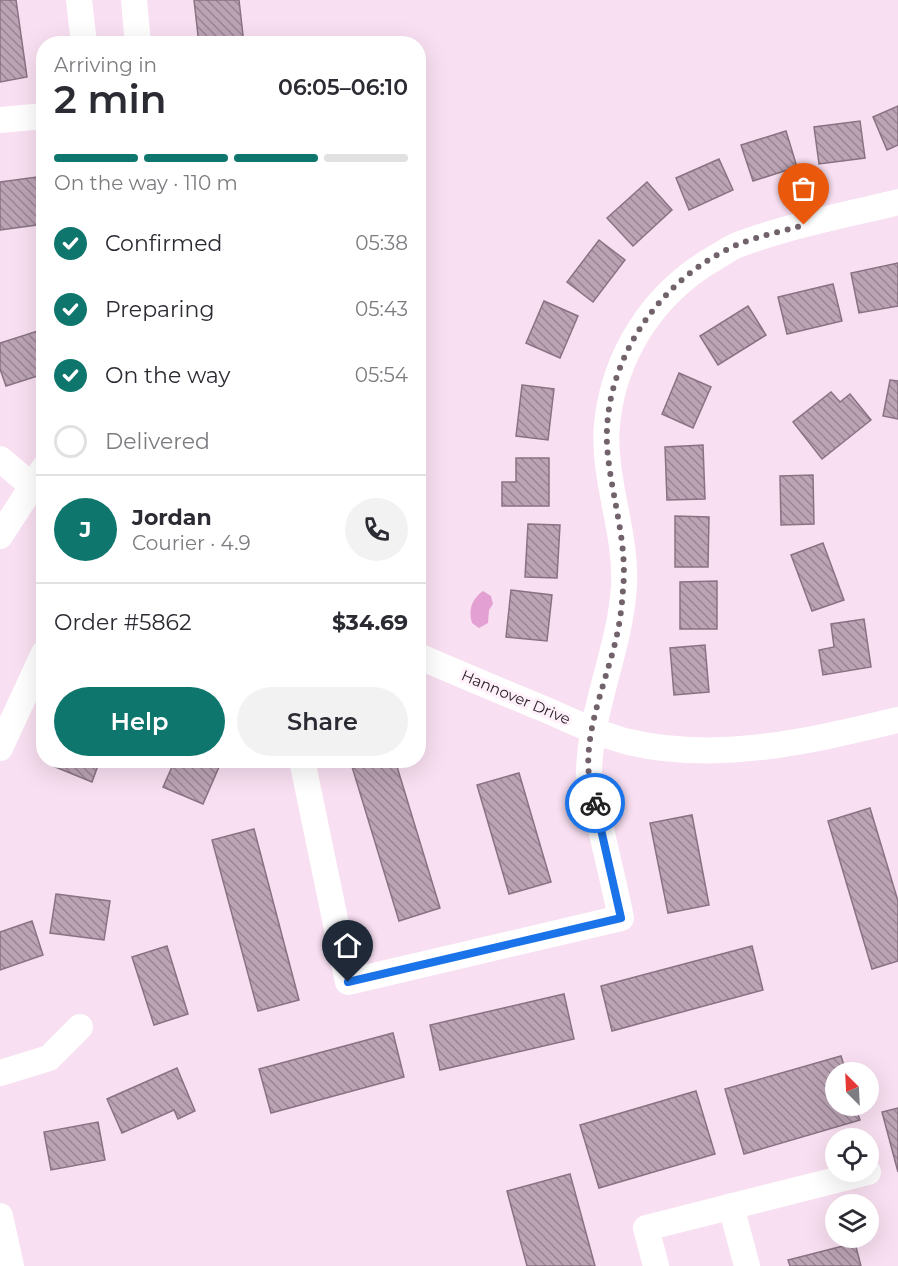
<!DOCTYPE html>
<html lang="en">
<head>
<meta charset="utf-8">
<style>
  :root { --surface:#fff; --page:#f2f2f3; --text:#2b2b33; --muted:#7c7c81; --line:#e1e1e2; --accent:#0f766e }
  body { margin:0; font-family:Montserrat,sans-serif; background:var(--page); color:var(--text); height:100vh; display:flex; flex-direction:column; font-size:22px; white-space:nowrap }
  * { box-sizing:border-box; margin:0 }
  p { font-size:20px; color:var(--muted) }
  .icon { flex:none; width:33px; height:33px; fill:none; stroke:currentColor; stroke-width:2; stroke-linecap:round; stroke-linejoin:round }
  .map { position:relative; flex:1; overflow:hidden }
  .panel { position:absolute; left:36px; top:36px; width:390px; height:732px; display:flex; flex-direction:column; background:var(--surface); border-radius:24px; box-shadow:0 6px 24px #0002 }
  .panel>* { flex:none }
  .needle { width:39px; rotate:336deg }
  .buttons { position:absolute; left:825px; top:1062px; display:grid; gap:12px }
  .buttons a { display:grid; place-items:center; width:54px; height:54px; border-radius:50%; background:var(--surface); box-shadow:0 6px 24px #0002; font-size:30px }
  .pin { position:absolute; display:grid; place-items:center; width:51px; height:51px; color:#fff; margin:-62px -26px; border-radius:50% 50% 50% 0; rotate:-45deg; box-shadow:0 0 6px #0007 }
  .pin .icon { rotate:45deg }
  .courier { position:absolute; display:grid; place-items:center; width:60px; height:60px; margin:-30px; border:4px solid #1a73e8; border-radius:50%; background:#fff; color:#222; box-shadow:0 2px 8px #0007 }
  .overview em { font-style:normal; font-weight:600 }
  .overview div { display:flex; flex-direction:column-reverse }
  .overview { display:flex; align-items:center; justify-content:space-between; height:102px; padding:0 18px }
  h1 { font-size:39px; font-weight:600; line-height:45px }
  .bar { display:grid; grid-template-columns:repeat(4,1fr); gap:9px 6px; align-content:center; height:72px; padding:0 18px }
  .bar i { height:8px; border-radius:4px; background:var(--line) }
  .bar .current { background:var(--accent) }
  .bar p { grid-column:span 4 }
  .line { display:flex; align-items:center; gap:15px; padding:0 18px; border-top:2px solid var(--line) }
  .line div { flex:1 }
  .round { display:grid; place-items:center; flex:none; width:63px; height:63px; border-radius:32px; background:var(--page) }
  ol { padding:0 18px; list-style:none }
  li { display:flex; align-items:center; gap:18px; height:66px }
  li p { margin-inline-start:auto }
  li .icon { padding:6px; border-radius:50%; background:var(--accent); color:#fff; stroke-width:4 }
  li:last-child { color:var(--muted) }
  li i { width:33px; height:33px; border:3px solid var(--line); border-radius:50% }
  .cta { display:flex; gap:12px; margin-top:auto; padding:12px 18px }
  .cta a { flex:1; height:69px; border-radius:36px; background:var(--accent); color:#fff; font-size:24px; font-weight:600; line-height:69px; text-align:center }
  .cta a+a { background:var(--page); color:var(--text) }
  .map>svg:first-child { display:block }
  .water { fill:#e2a1d2 }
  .building { fill:url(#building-back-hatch); stroke:#897383; stroke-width:1.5 }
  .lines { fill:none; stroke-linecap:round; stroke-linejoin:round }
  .minor { stroke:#fff; stroke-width:26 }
  .done { stroke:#71626c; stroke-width:6; stroke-dasharray:0 10.8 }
  .route { stroke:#1a73e8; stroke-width:8 }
  .labels { text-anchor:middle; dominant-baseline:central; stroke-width:6; stroke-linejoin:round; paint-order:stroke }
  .street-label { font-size:15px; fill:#281f25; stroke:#fff0fa }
</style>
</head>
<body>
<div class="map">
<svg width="898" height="1266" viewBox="0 0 898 1266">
  <defs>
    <pattern id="building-back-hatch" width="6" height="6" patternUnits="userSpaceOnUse" patternTransform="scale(1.5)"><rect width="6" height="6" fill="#bca4b5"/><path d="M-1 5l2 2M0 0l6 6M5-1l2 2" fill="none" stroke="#998593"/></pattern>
  </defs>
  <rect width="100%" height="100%" fill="#f8dff1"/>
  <!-- water -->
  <path class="water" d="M 483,591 L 491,596 L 493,604 L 489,610 L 488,623 L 479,628 L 472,623 C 468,609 472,599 483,591 Z"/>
  <!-- building -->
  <g class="building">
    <path d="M 0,0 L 16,0 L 27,77 L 0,82 Z"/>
    <path d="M 194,0 L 239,0 L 244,44 L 199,44 Z"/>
    <path d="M 898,106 L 898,145 L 887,150 L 873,117 Z"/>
    <path d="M 860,121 L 865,158 L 819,164 L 814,127 Z"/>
    <path d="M 786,131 L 797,167 L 753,181 L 741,145 Z"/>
    <path d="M 719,159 L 733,190 L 689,210 L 676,178 Z"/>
    <path d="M 44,176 L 44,224 L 0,230 L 0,182 Z"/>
    <path d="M 647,182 L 672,210 L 633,246 L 607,218 Z"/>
    <path d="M 599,240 L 625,260 L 593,302 L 567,282 Z"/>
    <path d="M 898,263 L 898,306 L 859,313 L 851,273 Z"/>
    <path d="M 833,284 L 842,321 L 787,334 L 778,297 Z"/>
    <path d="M 544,301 L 578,316 L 560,358 L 526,343 Z"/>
    <path d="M 748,306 L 766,335 L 718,365 L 700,336 Z"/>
    <path d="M 44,329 L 44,374 L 6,386 L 0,369 L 0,343 Z"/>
    <path d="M 679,373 L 711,387 L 693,428 L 662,414 Z"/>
    <path d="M 890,380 L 898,381 L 898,419 L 883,416 Z"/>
    <path d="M 522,385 L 554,389 L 548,440 L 516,436 Z"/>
    <path d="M 831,392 L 840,402 L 850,394 L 871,420 L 822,459 L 793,422 Z"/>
    <path d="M 703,445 L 705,499 L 667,500 L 665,447 Z"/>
    <path d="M 516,458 L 549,458 L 549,506 L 502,506 L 502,482 L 516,482 Z"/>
    <path d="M 813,475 L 814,524 L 781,525 L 780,476 Z"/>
    <path d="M 675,516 L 709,517 L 708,567 L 675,567 Z"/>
    <path d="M 528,524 L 560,525 L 557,578 L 525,577 Z"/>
    <path d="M 823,543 L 844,600 L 812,611 L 791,555 Z"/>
    <path d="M 717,581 L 717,629 L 680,629 L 680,582 Z"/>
    <path d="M 511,590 L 552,595 L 547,641 L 506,637 Z"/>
    <path d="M 864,619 L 871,667 L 823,675 L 819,650 L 834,647 L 831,624 Z"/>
    <path d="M 705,645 L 709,692 L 674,695 L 670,648 Z"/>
    <path d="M 55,760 L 100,760 L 92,782 L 53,766 Z"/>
    <path d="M 175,760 L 222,760 L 203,804 L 163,787 Z"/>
    <path d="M 350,760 L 395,760 L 440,908 L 399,921 Z"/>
    <path d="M 519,773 L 551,882 L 509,894 L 477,785 Z"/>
    <path d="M 870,808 L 898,901 L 898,961 L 872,969 L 828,821 Z"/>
    <path d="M 692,815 L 709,905 L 668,913 L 650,823 Z"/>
    <path d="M 254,829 L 299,1000 L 258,1011 L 212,840 Z"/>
    <path d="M 56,894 L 110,901 L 104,940 L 50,933 Z"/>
    <path d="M 32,921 L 43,955 L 0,970 L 0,932 Z"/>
    <path d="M 167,946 L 188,1014 L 154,1025 L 132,957 Z"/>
    <path d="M 752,946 L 763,990 L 612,1031 L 601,986 Z"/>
    <path d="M 564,994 L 574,1039 L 440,1070 L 430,1025 Z"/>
    <path d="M 393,1033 L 404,1077 L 271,1113 L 259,1069 Z"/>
    <path d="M 841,1056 L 846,1072 L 836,1072 L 836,1106 L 855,1106 L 860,1120 L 744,1154 L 725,1089 Z"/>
    <path d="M 177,1068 L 195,1111 L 178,1119 L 174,1110 L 122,1133 L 107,1099 Z"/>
    <path d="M 696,1091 L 715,1154 L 599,1188 L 580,1125 Z"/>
    <path d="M 898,1108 L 898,1172 L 882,1112 Z"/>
    <path d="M 98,1122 L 105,1160 L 51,1170 L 44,1132 Z"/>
    <path d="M 570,1174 L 595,1266 L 527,1266 L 507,1191 Z"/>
    <path d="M 855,1243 L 861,1266 L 790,1266 L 788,1260 Z"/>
  </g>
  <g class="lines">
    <!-- minor -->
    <g class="minor">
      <path d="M 79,0 L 84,44"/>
      <path d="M 134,0 L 138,44"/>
      <path d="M 0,120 L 44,116"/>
      <path d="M 0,459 L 31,485 L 44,491"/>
      <path d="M 0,536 L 44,468"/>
      <path d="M 418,656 C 460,674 502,692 544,709 C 572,721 600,735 629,742 C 718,763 811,741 898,720"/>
      <path d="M 0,748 L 44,653"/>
      <path d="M 302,760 L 348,982 L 621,918 C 614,884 606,851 598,817 C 595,803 589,787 589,773 C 590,709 620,650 624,586 C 627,532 602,478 607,424 C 614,355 653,294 713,259 C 722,254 731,247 740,244 C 791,225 846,215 898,202"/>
      <path d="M 0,1073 L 49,1058 L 80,1027"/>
      <path d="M 731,1206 L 747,1266"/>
      <path d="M 0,1216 L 11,1266"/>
      <path d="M 656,1266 L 646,1228 L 868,1172"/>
    </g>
  </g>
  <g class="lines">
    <!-- done -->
    <path class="done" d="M 595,803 C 593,794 590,785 589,776 C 584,731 606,682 616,639 C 620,623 622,605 623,589 C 628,541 610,493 607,445 C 603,360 661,277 739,244 C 759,236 783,231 804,225"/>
    <!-- route -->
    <path class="route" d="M 348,982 L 621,918 L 595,803"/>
  </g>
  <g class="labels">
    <!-- street labels -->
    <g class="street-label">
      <text transform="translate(516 697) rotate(23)">Hannover Drive</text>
    </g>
  </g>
</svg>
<div class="buttons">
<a><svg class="needle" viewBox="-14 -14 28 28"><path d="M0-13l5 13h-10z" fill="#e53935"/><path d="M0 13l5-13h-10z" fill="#7c7c81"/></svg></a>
<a><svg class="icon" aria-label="locate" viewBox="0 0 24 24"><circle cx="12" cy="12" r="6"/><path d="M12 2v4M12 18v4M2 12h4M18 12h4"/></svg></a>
<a><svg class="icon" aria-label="layers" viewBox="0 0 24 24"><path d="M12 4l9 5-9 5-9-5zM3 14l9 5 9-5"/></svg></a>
</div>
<div class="pin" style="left:804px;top:225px;background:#ea580c"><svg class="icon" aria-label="bag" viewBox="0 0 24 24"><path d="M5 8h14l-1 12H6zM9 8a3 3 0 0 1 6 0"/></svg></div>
<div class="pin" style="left:348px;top:982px;background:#1f2937"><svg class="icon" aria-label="home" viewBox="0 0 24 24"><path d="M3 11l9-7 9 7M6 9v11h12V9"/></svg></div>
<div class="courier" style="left:595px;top:803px"><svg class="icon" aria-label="bike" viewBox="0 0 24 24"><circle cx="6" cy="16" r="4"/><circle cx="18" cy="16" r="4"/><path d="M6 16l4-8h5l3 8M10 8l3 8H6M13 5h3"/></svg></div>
<section class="panel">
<div class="overview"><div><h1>2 min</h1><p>Arriving in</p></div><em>06:05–06:10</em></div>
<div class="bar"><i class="current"></i><i class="current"></i><i class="current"></i><i></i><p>On the way · 110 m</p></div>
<ol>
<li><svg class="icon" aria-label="check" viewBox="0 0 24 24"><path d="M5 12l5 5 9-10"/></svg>Confirmed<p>05:38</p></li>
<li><svg class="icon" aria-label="check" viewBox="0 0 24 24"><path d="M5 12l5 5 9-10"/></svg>Preparing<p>05:43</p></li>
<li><svg class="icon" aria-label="check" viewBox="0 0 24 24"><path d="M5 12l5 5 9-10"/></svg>On the way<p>05:54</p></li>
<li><i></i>Delivered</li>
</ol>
<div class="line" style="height:108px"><b class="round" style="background:var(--accent);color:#fff">J</b><div><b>Jordan</b><p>Courier · 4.9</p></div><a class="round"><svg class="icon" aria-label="phone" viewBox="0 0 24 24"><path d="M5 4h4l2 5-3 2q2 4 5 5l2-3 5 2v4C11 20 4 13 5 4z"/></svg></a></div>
<div class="line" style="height:78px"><div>Order #5862</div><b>$34.69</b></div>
<div class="cta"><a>Help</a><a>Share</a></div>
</section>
</div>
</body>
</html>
